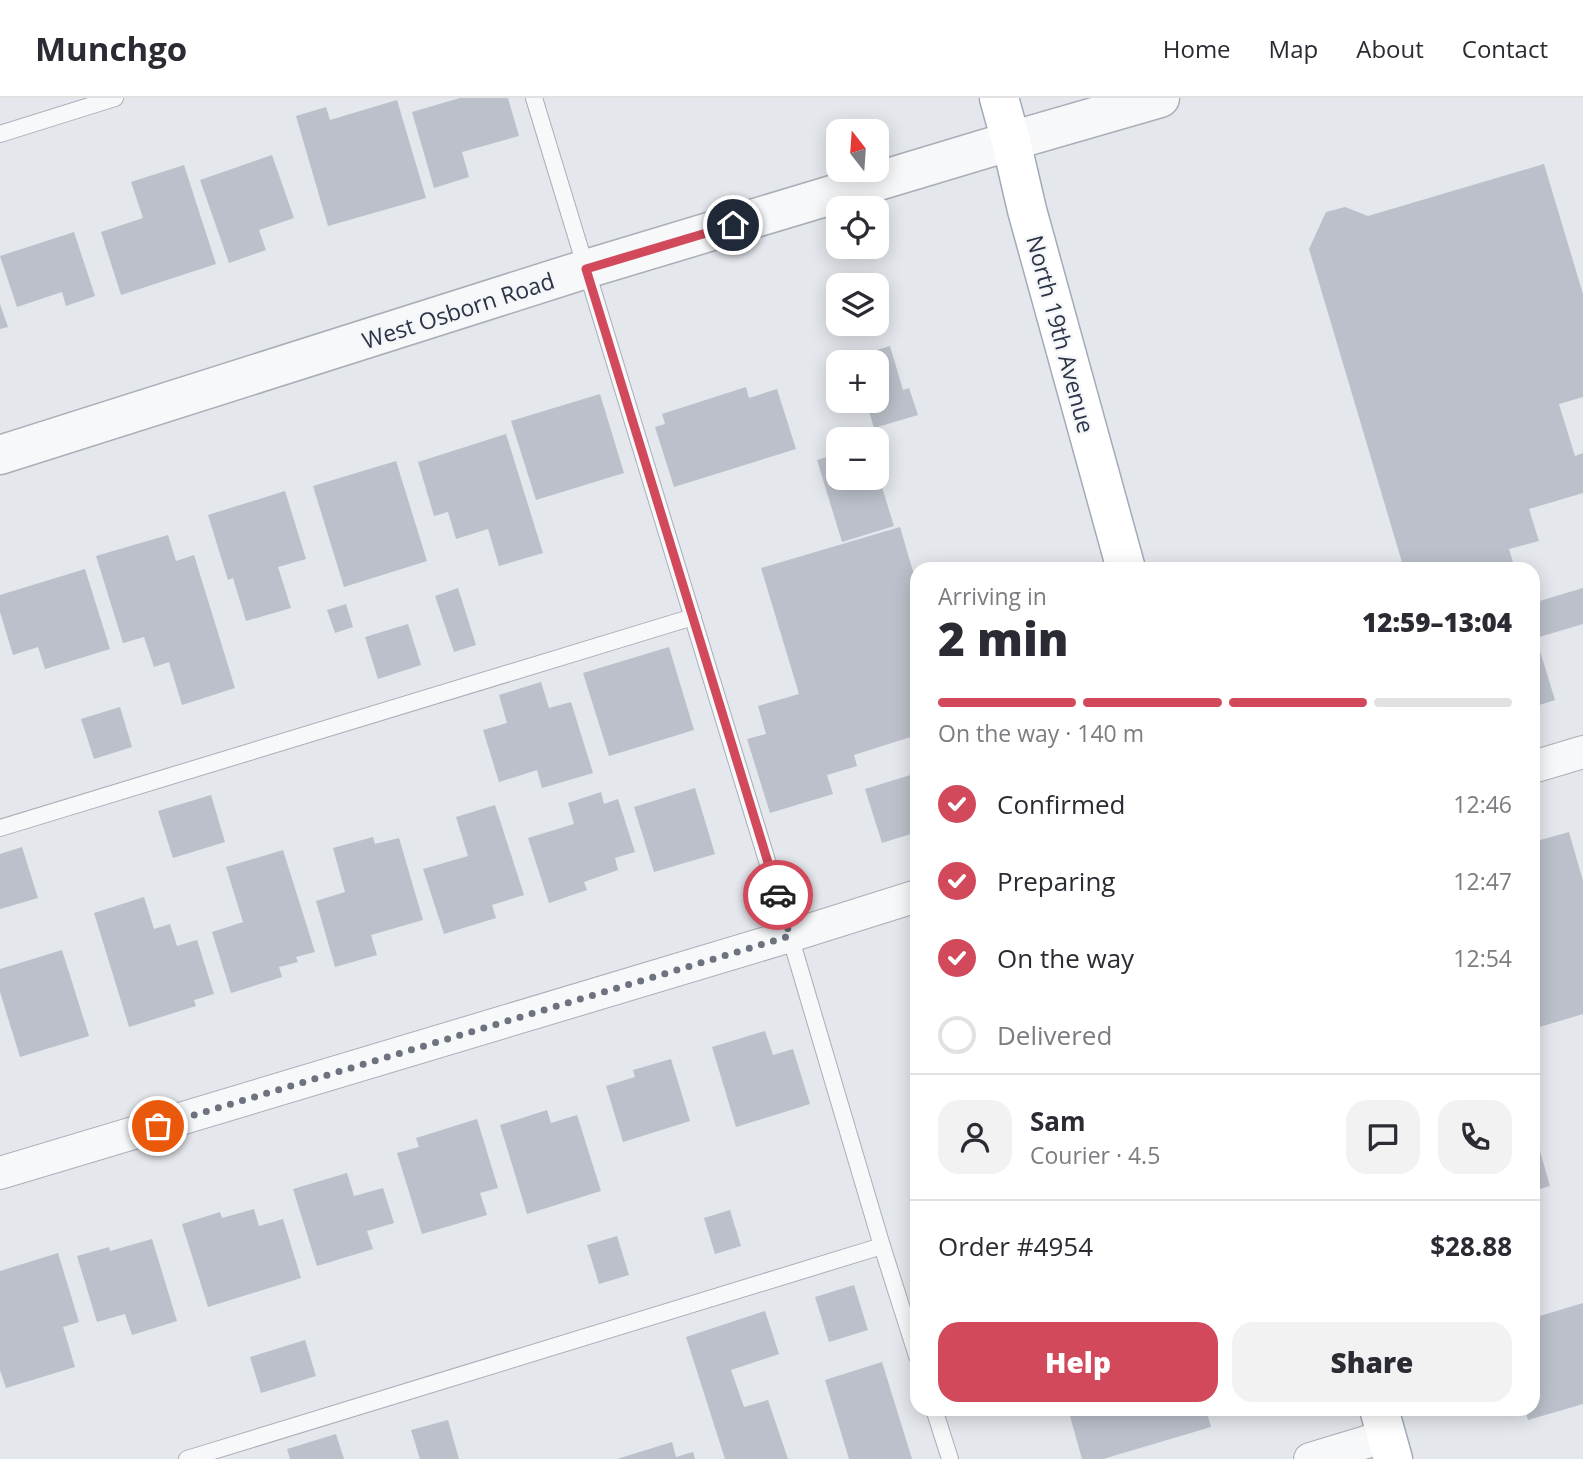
<!DOCTYPE html>
<html lang="en">
<head>
<meta charset="utf-8">
<style>
  :root { --surface:#fff; --page:#f2f2f3; --text:#2b2b33; --muted:#7c7c81; --line:#e1e1e2; --accent:#d1495b }
  body { margin:0; font-family:"Open Sans",sans-serif; background:var(--page); color:var(--text); height:100vh; display:flex; flex-direction:column; font-size:26px; white-space:nowrap }
  * { box-sizing:border-box; margin:0 }
  p { font-size:23px; color:var(--muted) }
  .icon { flex:none; width:38px; height:38px; fill:none; stroke:currentColor; stroke-width:2; stroke-linecap:round; stroke-linejoin:round }
  .map { position:relative; flex:1; overflow:hidden }
  .side { position:absolute; left:910px; top:464px; width:630px; height:854px; display:flex; flex-direction:column; background:var(--surface); border-radius:21px; box-shadow:0 4px 18px #0003 }
  .side>* { flex:none }
  .needle { width:46px; rotate:343deg }
  .buttons { position:absolute; left:826px; top:21px; display:grid; gap:14px }
  .buttons a { display:grid; place-items:center; width:63px; height:63px; border-radius:14px; background:var(--surface); box-shadow:0 4px 18px #0003; font-size:35px }
  .pin { position:absolute; display:grid; place-items:center; width:60px; height:60px; color:#fff; margin:-30px; border:4px solid #fff; border-radius:50%; box-shadow:0 2px 7px #0007 }
  .courier { position:absolute; display:grid; place-items:center; width:70px; height:70px; margin:-35px; border:5px solid #d1495b; border-radius:50%; background:#fff; color:#222; box-shadow:0 2px 9px #0007 }
  .overview em { font-style:normal; font-weight:800 }
  .overview div { display:flex; flex-direction:column-reverse }
  .overview { display:flex; align-items:center; justify-content:space-between; height:119px; padding:0 28px }
  h1 { font-size:46px; font-weight:800; line-height:52px }
  .bar { display:grid; grid-template-columns:repeat(4,1fr); gap:10px 7px; align-content:center; height:84px; padding:0 28px }
  .bar i { height:9px; border-radius:5px; background:var(--line) }
  .bar .on { background:var(--accent) }
  .bar p { grid-column:span 4 }
  .line { display:flex; align-items:center; gap:18px; padding:0 28px; border-top:2px solid var(--line) }
  .line div { flex:1 }
  .round { display:grid; place-items:center; flex:none; width:74px; height:74px; border-radius:21px; background:var(--page) }
  ol { padding:0 28px; list-style:none }
  li { display:flex; align-items:center; gap:21px; height:77px }
  li p { margin-inline-start:auto }
  li .icon { padding:7px; border-radius:50%; background:var(--accent); color:#fff; stroke-width:4 }
  li:last-child { color:var(--muted) }
  li i { width:38px; height:38px; border:4px solid var(--line); border-radius:50% }
  .cta { display:flex; gap:14px; margin-top:auto; padding:14px 28px }
  .cta a { flex:1; height:80px; border-radius:21px; background:var(--accent); color:#fff; font-size:28px; font-weight:800; line-height:80px; text-align:center }
  .cta a+a { background:var(--page); color:var(--text) }
  header { display:flex; align-items:center; gap:42px; box-sizing:border-box; height:98px; padding:0 35px; background:var(--surface); border-bottom:2px solid var(--line) }
  header strong { font-size:33px }
  nav { display:flex; gap:38px; margin-inline-start:auto; font-size:24px }
  .map>svg:first-child { display:block }
  .building { fill:#bbc0ca }
  .lines { fill:none; stroke-linecap:round; stroke-linejoin:round }
  .service-casing { stroke:#a9aeb7; stroke-width:18 }
  .minor-casing { stroke:#a9aeb7; stroke-width:34 }
  .tertiary-casing { stroke:#a9aeb7; stroke-width:41 }
  .primary-casing { stroke:#a3abb8; stroke-width:41 }
  .service { stroke:#f7f8fa; stroke-width:16 }
  .minor { stroke:#f7f8fa; stroke-width:32 }
  .tertiary { stroke:#f7f8fa; stroke-width:38 }
  .primary { stroke:#fff; stroke-width:38 }
  .done { stroke:#6c737f; stroke-width:7; stroke-dasharray:0 12.6 }
  .route { stroke:#d1495b; stroke-width:9 }
  .labels { text-anchor:middle; dominant-baseline:central; stroke-width:5; stroke-linejoin:round; paint-order:stroke }
  .street-label { font-size:23px; fill:#2b3445; stroke:#f4f6f9 }
</style>
</head>
<body>
<header>
<strong>Munchgo</strong>
<nav><a>Home</a><a>Map</a><a>About</a><a>Contact</a></nav>
</header>
<div class="map">
<svg width="1583" height="1361" viewBox="0 0 1583 1361">
  <rect width="100%" height="100%" fill="#e4e7ec"/>
  <!-- building -->
  <g class="building">
    <path d="M 460,0 L 508,0 L 519,38 L 462,54 L 469,79 L 434,90 L 412,14 Z"/>
    <path d="M 397,2 L 426,100 L 328,128 L 296,18 L 326,9 L 330,22 Z"/>
    <path d="M 272,57 L 294,120 L 259,132 L 266,152 L 229,165 L 200,82 Z"/>
    <path d="M 1544,66 L 1583,196 L 1583,299 L 1559,306 L 1575,358 L 1583,355 L 1583,395 L 1529,411 L 1539,443 L 1509,451 L 1515,471 L 1404,471 L 1309,151 L 1326,114 L 1345,109 L 1368,118 Z"/>
    <path d="M 184,67 L 216,166 L 121,197 L 101,134 L 143,120 L 131,84 Z"/>
    <path d="M 74,134 L 95,198 L 66,208 L 62,194 L 17,209 L 0,158 Z"/>
    <path d="M 0,206 L 8,229 L 0,231 Z"/>
    <path d="M 890,248 L 903,292 L 909,290 L 918,317 L 874,330 L 866,303 L 877,303 L 877,264 L 854,264 L 853,259 Z"/>
    <path d="M 746,289 L 749,300 L 777,291 L 796,351 L 674,389 L 655,329 L 665,326 L 662,316 Z"/>
    <path d="M 600,296 L 624,375 L 536,402 L 511,323 Z"/>
    <path d="M 506,336 L 543,455 L 499,468 L 488,431 L 456,441 L 448,414 L 434,418 L 418,364 Z"/>
    <path d="M 838,356 L 838,380 L 877,380 L 877,373 L 894,428 L 842,444 L 817,362 Z"/>
    <path d="M 396,363 L 427,463 L 344,489 L 313,388 Z"/>
    <path d="M 285,393 L 306,461 L 278,469 L 291,510 L 246,523 L 233,480 L 228,482 L 208,417 Z"/>
    <path d="M 900,429 L 917,487 L 917,637 L 854,657 L 857,668 L 827,677 L 833,696 L 770,715 L 747,641 L 766,636 L 758,608 L 799,596 L 761,470 Z"/>
    <path d="M 168,437 L 176,463 L 194,457 L 235,590 L 182,607 L 169,564 L 154,569 L 144,539 L 123,545 L 96,458 Z"/>
    <path d="M 85,471 L 110,551 L 45,571 L 38,549 L 13,557 L 0,514 L 0,497 Z"/>
    <path d="M 458,490 L 476,547 L 454,554 L 435,498 Z"/>
    <path d="M 1583,490 L 1583,526 L 1536,540 L 1555,602 L 1533,609 L 1533,505 Z"/>
    <path d="M 346,506 L 353,529 L 335,535 L 327,512 Z"/>
    <path d="M 408,526 L 421,567 L 378,581 L 365,539 Z"/>
    <path d="M 669,549 L 694,632 L 609,658 L 583,575 Z"/>
    <path d="M 541,584 L 549,610 L 571,604 L 593,675 L 542,690 L 537,672 L 499,684 L 483,632 L 507,625 L 499,597 Z"/>
    <path d="M 120,609 L 132,649 L 94,661 L 81,621 Z"/>
    <path d="M 917,675 L 917,734 L 882,745 L 865,691 Z"/>
    <path d="M 695,690 L 715,756 L 654,774 L 634,709 Z"/>
    <path d="M 601,694 L 604,706 L 618,701 L 635,754 L 615,760 L 618,772 L 584,784 L 587,792 L 549,805 L 528,740 L 574,726 L 568,705 Z"/>
    <path d="M 211,697 L 225,744 L 173,760 L 158,713 Z"/>
    <path d="M 495,707 L 524,797 L 492,807 L 496,820 L 444,836 L 423,771 L 468,758 L 456,719 Z"/>
    <path d="M 1569,734 L 1583,783 L 1583,916 L 1533,931 L 1533,744 Z"/>
    <path d="M 373,739 L 375,746 L 399,740 L 423,822 L 371,837 L 377,857 L 335,869 L 316,803 L 345,794 L 333,750 Z"/>
    <path d="M 22,749 L 38,800 L 0,811 L 0,756 Z"/>
    <path d="M 283,752 L 315,854 L 296,859 L 298,864 L 279,869 L 282,879 L 231,895 L 212,834 L 243,824 L 226,769 Z"/>
    <path d="M 144,799 L 154,831 L 170,826 L 177,848 L 197,842 L 214,896 L 194,902 L 196,908 L 129,929 L 94,815 Z"/>
    <path d="M 62,852 L 89,938 L 20,959 L 0,894 L 0,871 Z"/>
    <path d="M 765,933 L 773,957 L 793,951 L 810,1006 L 736,1029 L 712,949 Z"/>
    <path d="M 671,961 L 690,1023 L 623,1044 L 606,988 L 635,979 L 633,972 Z"/>
    <path d="M 547,1012 L 551,1025 L 577,1017 L 601,1093 L 527,1116 L 500,1027 Z"/>
    <path d="M 477,1021 L 498,1090 L 480,1095 L 487,1117 L 422,1136 L 397,1055 L 419,1049 L 416,1040 Z"/>
    <path d="M 1533,1029 L 1550,1088 L 1533,1093 Z"/>
    <path d="M 347,1075 L 354,1098 L 383,1090 L 394,1125 L 367,1133 L 373,1151 L 317,1168 L 293,1091 Z"/>
    <path d="M 254,1111 L 259,1128 L 283,1121 L 301,1180 L 208,1209 L 182,1126 L 220,1114 L 222,1120 Z"/>
    <path d="M 730,1112 L 741,1148 L 715,1156 L 704,1120 Z"/>
    <path d="M 617,1138 L 629,1177 L 599,1186 L 587,1147 Z"/>
    <path d="M 152,1141 L 177,1223 L 132,1237 L 125,1216 L 97,1224 L 77,1158 L 109,1149 L 110,1153 Z"/>
    <path d="M 58,1155 L 79,1224 L 63,1229 L 75,1269 L 6,1290 L 0,1272 L 0,1173 Z"/>
    <path d="M 854,1187 L 868,1232 L 829,1244 L 815,1199 Z"/>
    <path d="M 1583,1205 L 1583,1306 L 1528,1322 L 1525,1311 L 1533,1311 L 1533,1220 Z"/>
    <path d="M 765,1213 L 779,1256 L 731,1272 L 744,1309 L 768,1302 L 788,1361 L 725,1361 L 686,1239 Z"/>
    <path d="M 305,1242 L 316,1278 L 261,1295 L 250,1259 Z"/>
    <path d="M 882,1264 L 912,1361 L 849,1361 L 825,1282 Z"/>
    <path d="M 1068,1311 L 1206,1311 L 1211,1329 L 1103,1361 L 1082,1361 Z"/>
    <path d="M 448,1322 L 459,1361 L 420,1361 L 411,1332 Z"/>
    <path d="M 336,1336 L 344,1361 L 290,1361 L 287,1351 Z"/>
    <path d="M 672,1344 L 676,1359 L 693,1354 L 695,1361 L 617,1361 Z"/>
  </g>
  <g class="lines">
    <defs>
      <g id="service">
        <path d="M 534,0 L 790,838 L 882,1148 L 917,1258"/>
        <path d="M 0,36 L 115,0"/>
        <path d="M 0,730 L 693,519"/>
        <path d="M 934,1311 L 950,1361"/>
        <path d="M 187,1361 L 882,1148"/>
      </g>
      <g id="minor">
        <path d="M 1533,669 L 1583,654"/>
        <path d="M 0,1075 L 790,838 L 917,798"/>
        <path d="M 1310,1361 L 1386,1338"/>
      </g>
      <path id="tertiary" d="M 0,357 L 586,171 L 1011,43 L 1160,0"/>
      <g id="primary">
        <path d="M 999,0 L 1011,43 L 1027,112 L 1126,471"/>
        <path d="M 1379,1311 L 1393,1361"/>
      </g>
    </defs>
    <!-- service casing -->
    <use href="#service" class="service-casing"/>
    <!-- minor casing -->
    <use href="#minor" class="minor-casing"/>
    <!-- tertiary casing -->
    <use href="#tertiary" class="tertiary-casing"/>
    <!-- primary casing -->
    <use href="#primary" class="primary-casing"/>
    <!-- service -->
    <use href="#service" class="service"/>
    <!-- minor -->
    <use href="#minor" class="minor"/>
    <!-- tertiary -->
    <use href="#tertiary" class="tertiary"/>
    <!-- primary -->
    <use href="#primary" class="primary"/>
  </g>
  <g class="lines">
    <!-- done -->
    <path class="done" d="M 158,1028 L 790,838 L 778,797"/>
    <!-- route -->
    <path class="route" d="M 733,127 L 586,171 L 778,797"/>
  </g>
  <g class="labels">
    <!-- street labels -->
    <g class="street-label">
      <text transform="translate(458 212) rotate(-18)">West Osborn Road</text>
      <text transform="translate(1061 236) rotate(75)">North 19th Avenue</text>
    </g>
  </g>
</svg>
<div class="buttons">
<a><svg class="needle" viewBox="-14 -14 28 28"><path d="M0-13l5 13h-10z" fill="#e53935"/><path d="M0 13l5-13h-10z" fill="#7c7c81"/></svg></a>
<a><svg class="icon" aria-label="locate" viewBox="0 0 24 24"><circle cx="12" cy="12" r="6"/><path d="M12 2v4M12 18v4M2 12h4M18 12h4"/></svg></a>
<a><svg class="icon" aria-label="layers" viewBox="0 0 24 24"><path d="M12 4l9 5-9 5-9-5zM3 14l9 5 9-5"/></svg></a>
<a>+</a>
<a>−</a>
</div>
<div class="pin" style="left:158px;top:1028px;background:#ea580c"><svg class="icon" aria-label="bag" viewBox="0 0 24 24"><path d="M5 8h14l-1 12H6zM9 8a3 3 0 0 1 6 0"/></svg></div>
<div class="pin" style="left:733px;top:127px;background:#1f2937"><svg class="icon" aria-label="home" viewBox="0 0 24 24"><path d="M3 11l9-7 9 7M6 9v11h12V9"/></svg></div>
<div class="courier" style="left:778px;top:797px"><svg class="icon" aria-label="car" viewBox="0 0 24 24"><path d="M5 17H2v-5l4-1 3-4h7l3 4 3 1v5h-3M9 17h6M6 11h13"/><circle cx="7" cy="17" r="2"/><circle cx="17" cy="17" r="2"/></svg></div>
<section class="side">
<div class="overview"><div><h1>2 min</h1><p>Arriving in</p></div><em>12:59–13:04</em></div>
<div class="bar"><i class="on"></i><i class="on"></i><i class="on"></i><i></i><p>On the way · 140 m</p></div>
<ol>
<li><svg class="icon" aria-label="check" viewBox="0 0 24 24"><path d="M5 12l5 5 9-10"/></svg>Confirmed<p>12:46</p></li>
<li><svg class="icon" aria-label="check" viewBox="0 0 24 24"><path d="M5 12l5 5 9-10"/></svg>Preparing<p>12:47</p></li>
<li><svg class="icon" aria-label="check" viewBox="0 0 24 24"><path d="M5 12l5 5 9-10"/></svg>On the way<p>12:54</p></li>
<li><i></i>Delivered</li>
</ol>
<div class="line" style="height:126px"><a class="round"><svg class="icon" aria-label="person" viewBox="0 0 24 24"><circle cx="12" cy="8" r="4"/><path d="M4 21q1-7 8-7t8 7"/></svg></a><div><b>Sam</b><p>Courier · 4.5</p></div><a class="round"><svg class="icon" aria-label="chat" viewBox="0 0 24 24"><path d="M4 5h16v11H9l-5 4z"/></svg></a><a class="round"><svg class="icon" aria-label="phone" viewBox="0 0 24 24"><path d="M5 4h4l2 5-3 2q2 4 5 5l2-3 5 2v4C11 20 4 13 5 4z"/></svg></a></div>
<div class="line" style="height:91px"><div>Order #4954</div><b>$28.88</b></div>
<div class="cta"><a>Help</a><a>Share</a></div>
</section>
</div>
</body>
</html>
